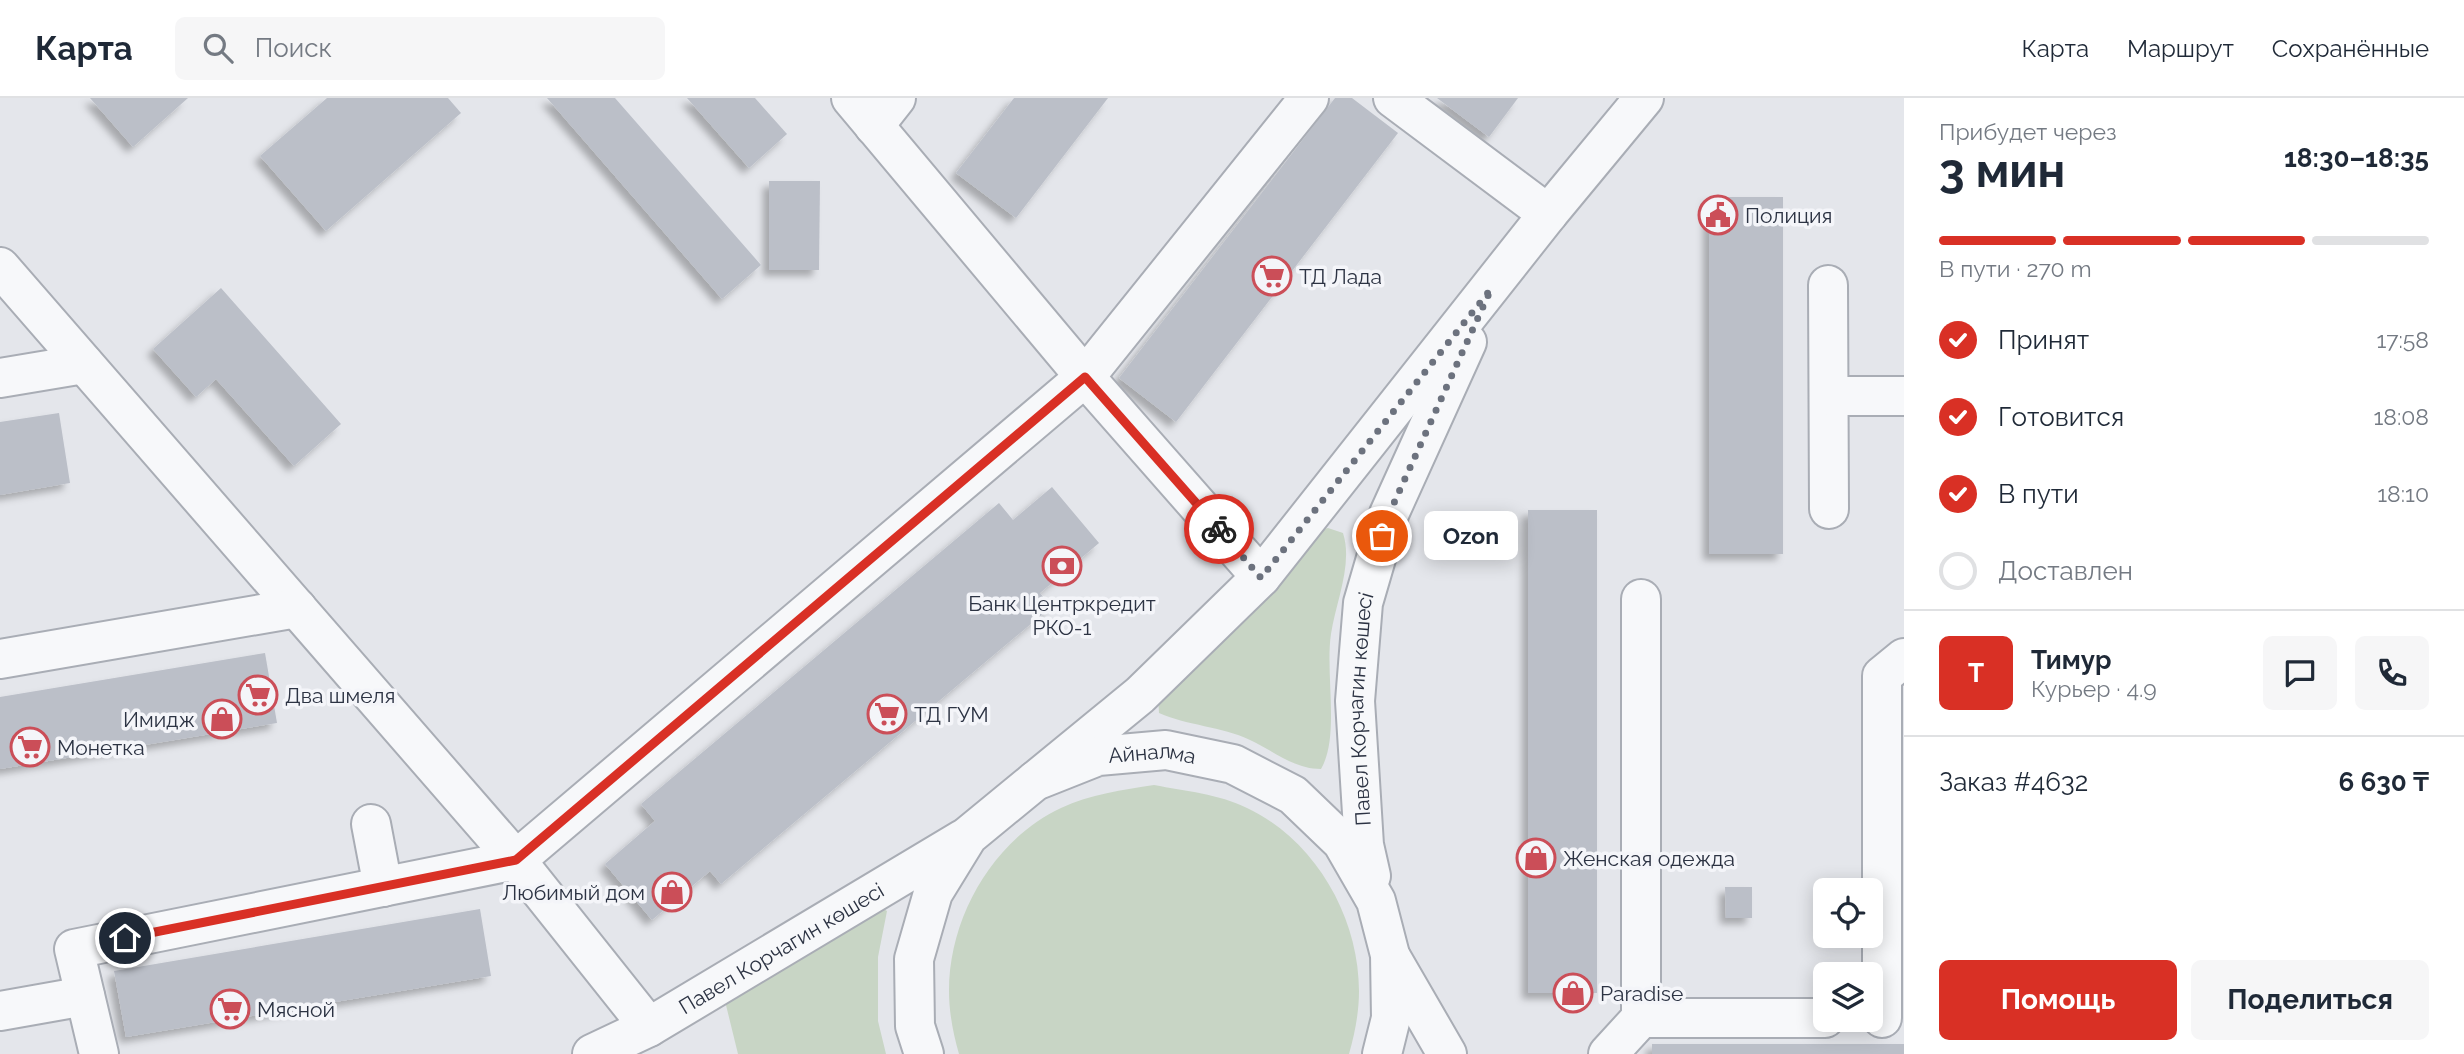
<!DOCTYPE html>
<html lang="ru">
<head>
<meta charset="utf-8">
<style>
  :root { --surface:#fff; --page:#f6f6f7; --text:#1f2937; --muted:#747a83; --line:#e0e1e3; --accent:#d93025 }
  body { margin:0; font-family:Raleway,sans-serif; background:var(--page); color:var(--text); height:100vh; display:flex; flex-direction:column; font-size:26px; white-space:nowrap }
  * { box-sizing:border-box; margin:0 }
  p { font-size:23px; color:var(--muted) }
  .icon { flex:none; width:38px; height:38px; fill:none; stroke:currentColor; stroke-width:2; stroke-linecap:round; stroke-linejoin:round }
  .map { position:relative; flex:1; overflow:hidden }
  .drawer { display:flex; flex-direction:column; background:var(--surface); width:560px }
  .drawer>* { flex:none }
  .controls { position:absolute; left:1813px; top:780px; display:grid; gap:14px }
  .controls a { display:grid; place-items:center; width:70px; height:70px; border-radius:10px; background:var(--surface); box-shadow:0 4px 18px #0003; font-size:35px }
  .pin { position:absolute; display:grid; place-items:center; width:60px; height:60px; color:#fff; margin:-30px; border:4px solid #fff; border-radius:50%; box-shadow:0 2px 7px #0007 }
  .courier { position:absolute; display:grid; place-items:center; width:70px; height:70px; margin:-35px; border:5px solid #d93025; border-radius:50%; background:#fff; color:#222; box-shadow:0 2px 9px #0007 }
  .bubble { position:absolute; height:49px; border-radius:10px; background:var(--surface); box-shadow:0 4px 18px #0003; font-size:23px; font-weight:700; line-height:49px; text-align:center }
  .headline em { font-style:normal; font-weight:700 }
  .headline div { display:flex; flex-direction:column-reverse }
  .headline { display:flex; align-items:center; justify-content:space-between; height:119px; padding:0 35px }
  h1 { font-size:46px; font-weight:700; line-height:52px }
  .bar { display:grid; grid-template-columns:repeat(4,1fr); gap:10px 7px; align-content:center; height:84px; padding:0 35px }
  .bar i { height:9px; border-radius:5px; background:var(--line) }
  .bar .active { background:var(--accent) }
  .bar p { grid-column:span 4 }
  .line { display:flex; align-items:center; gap:18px; padding:0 35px; border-top:2px solid var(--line) }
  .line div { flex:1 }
  .round { display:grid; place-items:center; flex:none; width:74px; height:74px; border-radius:10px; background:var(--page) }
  ol { padding:0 35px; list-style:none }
  li { display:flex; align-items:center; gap:21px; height:77px }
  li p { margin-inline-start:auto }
  li .icon { padding:7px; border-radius:50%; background:var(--accent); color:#fff; stroke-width:4 }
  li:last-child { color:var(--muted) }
  li i { width:38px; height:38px; border:4px solid var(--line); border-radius:50% }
  .action { display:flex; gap:14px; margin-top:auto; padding:14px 35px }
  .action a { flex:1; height:80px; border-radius:10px; background:var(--accent); color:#fff; font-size:28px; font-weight:700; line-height:80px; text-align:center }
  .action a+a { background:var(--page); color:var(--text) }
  header { display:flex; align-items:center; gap:42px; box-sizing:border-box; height:98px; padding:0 35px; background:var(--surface); border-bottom:2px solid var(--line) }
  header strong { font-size:33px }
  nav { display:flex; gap:38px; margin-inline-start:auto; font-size:24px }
  .search { width:490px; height:63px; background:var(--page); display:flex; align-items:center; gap:18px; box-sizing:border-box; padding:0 24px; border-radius:10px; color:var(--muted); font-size:26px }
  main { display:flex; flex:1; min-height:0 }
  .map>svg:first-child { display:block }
  .green { fill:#c8d5c5 }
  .building { fill:#bbbfc8; filter:url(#shadow) }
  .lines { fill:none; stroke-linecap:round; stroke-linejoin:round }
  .minor-casing { stroke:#a9adb5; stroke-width:42 }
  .minor { stroke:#f7f8fa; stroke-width:38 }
  .done { stroke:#6c727e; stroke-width:7; stroke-dasharray:0 12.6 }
  .route { stroke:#d93025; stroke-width:9 }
  .labels { text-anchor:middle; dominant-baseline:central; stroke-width:7; stroke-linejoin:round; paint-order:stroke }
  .poi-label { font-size:21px; fill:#2c3343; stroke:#f4f5f9; text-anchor:start }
  .street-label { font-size:21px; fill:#2c3343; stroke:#f4f5f9 }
</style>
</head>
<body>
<header>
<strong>Карта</strong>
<div class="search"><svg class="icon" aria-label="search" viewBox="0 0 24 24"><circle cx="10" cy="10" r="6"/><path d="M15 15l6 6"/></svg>Поиск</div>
<nav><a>Карта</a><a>Маршрут</a><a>Сохранённые</a></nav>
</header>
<main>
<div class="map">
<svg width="1904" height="956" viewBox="0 0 1904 956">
  <defs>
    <filter id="shadow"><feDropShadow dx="-6" dy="6" stdDeviation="3.5" flood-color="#0004"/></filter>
  </defs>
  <rect width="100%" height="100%" fill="#e4e6eb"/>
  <!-- green -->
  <g class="green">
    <path d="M 1328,430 L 1343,435 C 1353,466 1336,504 1331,536 C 1325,576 1340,639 1321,671 C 1294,671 1274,653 1250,642 C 1221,628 1188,628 1159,615 L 1158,597 L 1316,433 Z"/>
    <path d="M 1154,687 C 1185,693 1219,696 1247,710 C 1315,742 1359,819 1359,893 C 1359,914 1355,935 1349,956 L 959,956 C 953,935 949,914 949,893 C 949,819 993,742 1061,710 C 1090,696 1123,692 1154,687 Z"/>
    <path d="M 873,805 L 887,813 L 878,859 L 878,923 L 886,956 L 738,956 L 725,903 Z"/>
  </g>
  <!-- building -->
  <g class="building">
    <path d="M 90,0 L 188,0 L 133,49 Z"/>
    <path d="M 327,0 L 448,0 L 461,15 L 326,133 L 260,58 Z"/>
    <path d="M 547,0 L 615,0 L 761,167 L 722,201 Z"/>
    <path d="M 687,0 L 755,0 L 787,36 L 749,70 Z"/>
    <path d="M 1014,0 L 1108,0 L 1016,120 L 956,75 Z"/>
    <path d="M 1335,0 L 1352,0 L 1398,35 L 1176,324 L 1119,280 Z"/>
    <path d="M 1437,0 L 1518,0 L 1489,39 Z"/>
    <path d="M 769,83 L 820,83 L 819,172 L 769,172 Z"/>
    <rect x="1709" y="99" width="74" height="357"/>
    <path d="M 221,190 L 341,326 L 294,368 L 216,281 L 196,299 L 153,251 Z"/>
    <path d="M 59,315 L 70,385 L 0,397 L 0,324 Z"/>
    <path d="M 1052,389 L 1099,445 L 1040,495 L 1051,509 L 721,786 L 710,773 L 652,822 L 605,766 L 655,723 L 641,706 L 999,405 L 1013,422 Z"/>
    <rect x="1528" y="412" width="69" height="483"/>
    <path d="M 265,555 L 277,625 L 0,671 L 0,599 Z"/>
    <path d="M 1725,789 L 1752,789 L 1752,820 L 1726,820 Z"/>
    <path d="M 480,811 L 491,878 L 126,939 L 114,873 Z"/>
    <rect x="1652" y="946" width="252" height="10"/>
  </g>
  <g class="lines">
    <defs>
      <g id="minor">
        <path d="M 851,0 L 1085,279 L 1261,479"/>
        <path d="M 1393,0 L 1548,116"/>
        <path d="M 874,28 L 896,0"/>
        <path d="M 0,169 L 516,762 L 649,929"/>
        <path d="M 1828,187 L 1829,411"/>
        <path d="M 0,280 L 84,266"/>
        <path d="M 1829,298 L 1904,298"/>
        <path d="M 1641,501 L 1641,920 L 1825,920"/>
        <path d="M 0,561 L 297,510"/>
        <path d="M 1035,683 L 1140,597 L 1261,479 L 1548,116 L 1644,0"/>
        <path d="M 371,726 L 383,789"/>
        <path id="s1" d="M 1371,778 L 1364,747 L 1355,603 L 1363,505 L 1389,416 L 1467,244"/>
        <path d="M 1392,861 L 1447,956"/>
        <path d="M 0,913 L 85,898"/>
        <path d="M 1882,920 L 1882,578 L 1904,560"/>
        <path d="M 99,956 L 74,851 L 516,762 L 1085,279 L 1309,0"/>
        <path id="s2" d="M 592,956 L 649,929 L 963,741"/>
        <path id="s3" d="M 924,956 L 915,928 L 914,861 L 933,795 L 968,738 L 1035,683 L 1098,658 L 1166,652 L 1233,666 L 1293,697 L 1342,744 L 1376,803 L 1390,857 L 1391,920 L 1382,956"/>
        <path d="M 1608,956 L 1641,920"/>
      </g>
    </defs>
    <!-- minor casing -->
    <use href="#minor" class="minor-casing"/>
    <!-- minor -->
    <use href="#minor" class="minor"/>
  </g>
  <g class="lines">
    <!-- done -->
    <path class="done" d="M 1219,431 L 1261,480 L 1491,191 L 1389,416 L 1382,438"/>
    <!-- route -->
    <path class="route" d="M 125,840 L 516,762 L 1085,279 L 1219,431"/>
  </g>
  <!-- icons -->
  <defs>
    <symbol id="civic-ring" viewBox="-11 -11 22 22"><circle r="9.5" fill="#f4f5f9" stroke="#cb4e58" stroke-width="1.5"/><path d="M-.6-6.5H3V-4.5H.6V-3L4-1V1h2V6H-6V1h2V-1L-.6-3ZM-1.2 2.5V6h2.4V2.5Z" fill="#cb4e58"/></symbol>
    <symbol id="supermarket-ring" viewBox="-11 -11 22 22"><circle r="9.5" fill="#f4f5f9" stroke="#cb4e58" stroke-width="1.5"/><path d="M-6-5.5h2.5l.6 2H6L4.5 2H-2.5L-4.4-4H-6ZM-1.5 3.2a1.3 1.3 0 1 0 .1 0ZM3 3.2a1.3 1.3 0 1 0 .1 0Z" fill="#cb4e58"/></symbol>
    <symbol id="bank-ring" viewBox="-11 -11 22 22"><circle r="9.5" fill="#f4f5f9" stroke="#cb4e58" stroke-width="1.5"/><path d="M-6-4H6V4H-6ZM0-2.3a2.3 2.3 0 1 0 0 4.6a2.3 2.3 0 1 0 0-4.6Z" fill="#cb4e58"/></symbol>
    <symbol id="shop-ring" viewBox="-11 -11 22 22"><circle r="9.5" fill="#f4f5f9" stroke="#cb4e58" stroke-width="1.5"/><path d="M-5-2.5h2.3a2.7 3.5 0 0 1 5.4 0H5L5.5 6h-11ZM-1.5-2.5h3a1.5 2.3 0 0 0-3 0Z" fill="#cb4e58"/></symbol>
  </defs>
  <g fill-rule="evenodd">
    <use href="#civic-ring" x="1696" y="95" width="44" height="44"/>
    <use href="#supermarket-ring" x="1250" y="156" width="44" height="44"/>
    <use href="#bank-ring" x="1040" y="446" width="44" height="44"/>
    <use href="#supermarket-ring" x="236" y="575" width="44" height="44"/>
    <use href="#supermarket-ring" x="865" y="594" width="44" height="44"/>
    <use href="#shop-ring" x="200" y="599" width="44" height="44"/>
    <use href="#supermarket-ring" x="8" y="627" width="44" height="44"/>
    <use href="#shop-ring" x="1514" y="738" width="44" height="44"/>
    <use href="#shop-ring" x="650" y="772" width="44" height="44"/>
    <use href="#shop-ring" x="1551" y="873" width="44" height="44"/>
    <use href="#supermarket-ring" x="208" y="889" width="44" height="44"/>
  </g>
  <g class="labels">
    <!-- poi labels -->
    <g class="poi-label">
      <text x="1745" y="117">Полиция</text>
      <text x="1299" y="178">ТД Лада</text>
      <text x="1062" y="505" text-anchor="middle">Банк Центркредит<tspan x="1062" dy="24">РКО-1</tspan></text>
      <text x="285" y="597">Два шмеля</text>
      <text x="914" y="616">ТД ГУМ</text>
      <text x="195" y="621" text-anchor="end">Имидж</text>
      <text x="57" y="649">Монетка</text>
      <text x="1563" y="760">Женская одежда</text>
      <text x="645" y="794" text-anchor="end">Любимый дом</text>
      <text x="1600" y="895">Paradise</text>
      <text x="257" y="911">Мясной</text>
    </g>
    <!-- street labels -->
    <g class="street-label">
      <text stroke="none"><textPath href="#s1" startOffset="168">Павел Корчагин көшесі</textPath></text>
      <text stroke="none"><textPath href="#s3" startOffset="441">Айналма</textPath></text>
      <text stroke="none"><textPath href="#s2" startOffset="217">Павел Корчагин көшесі</textPath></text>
    </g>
  </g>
</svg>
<div class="controls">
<a><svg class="icon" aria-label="locate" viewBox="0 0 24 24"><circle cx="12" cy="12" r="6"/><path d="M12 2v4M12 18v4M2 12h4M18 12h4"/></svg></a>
<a><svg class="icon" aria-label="layers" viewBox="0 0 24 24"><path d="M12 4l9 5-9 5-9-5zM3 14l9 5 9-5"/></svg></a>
</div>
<div class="pin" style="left:1382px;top:438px;background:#ea580c"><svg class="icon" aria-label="bag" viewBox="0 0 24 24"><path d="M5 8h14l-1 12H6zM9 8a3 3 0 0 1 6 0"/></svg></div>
<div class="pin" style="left:125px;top:840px;background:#1f2937"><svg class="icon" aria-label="home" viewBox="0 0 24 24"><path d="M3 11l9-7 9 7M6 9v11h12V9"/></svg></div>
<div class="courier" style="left:1219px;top:431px"><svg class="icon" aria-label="bike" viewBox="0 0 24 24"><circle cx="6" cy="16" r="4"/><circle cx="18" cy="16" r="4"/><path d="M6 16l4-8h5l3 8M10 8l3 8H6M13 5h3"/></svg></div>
<div class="bubble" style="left:1424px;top:413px;width:94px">Ozon</div>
</div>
<section class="drawer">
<div class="headline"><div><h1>3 мин</h1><p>Прибудет через</p></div><em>18:30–18:35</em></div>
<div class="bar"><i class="active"></i><i class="active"></i><i class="active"></i><i></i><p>В пути · 270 m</p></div>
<ol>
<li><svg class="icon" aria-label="check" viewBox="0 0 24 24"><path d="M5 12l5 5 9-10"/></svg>Принят<p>17:58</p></li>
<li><svg class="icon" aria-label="check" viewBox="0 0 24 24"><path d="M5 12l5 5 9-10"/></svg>Готовится<p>18:08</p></li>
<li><svg class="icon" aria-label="check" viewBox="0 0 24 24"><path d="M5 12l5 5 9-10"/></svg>В пути<p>18:10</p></li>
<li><i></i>Доставлен</li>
</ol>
<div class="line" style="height:126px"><b class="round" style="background:var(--accent);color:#fff">Т</b><div><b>Тимур</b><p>Курьер · 4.9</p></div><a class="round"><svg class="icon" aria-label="chat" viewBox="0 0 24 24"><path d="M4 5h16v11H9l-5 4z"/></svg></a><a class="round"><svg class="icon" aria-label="phone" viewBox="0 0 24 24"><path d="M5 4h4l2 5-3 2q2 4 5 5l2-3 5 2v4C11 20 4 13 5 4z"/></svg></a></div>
<div class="line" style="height:91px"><div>Заказ #4632</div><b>6 630 ₸</b></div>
<div class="action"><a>Помощь</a><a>Поделиться</a></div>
</section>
</main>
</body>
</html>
